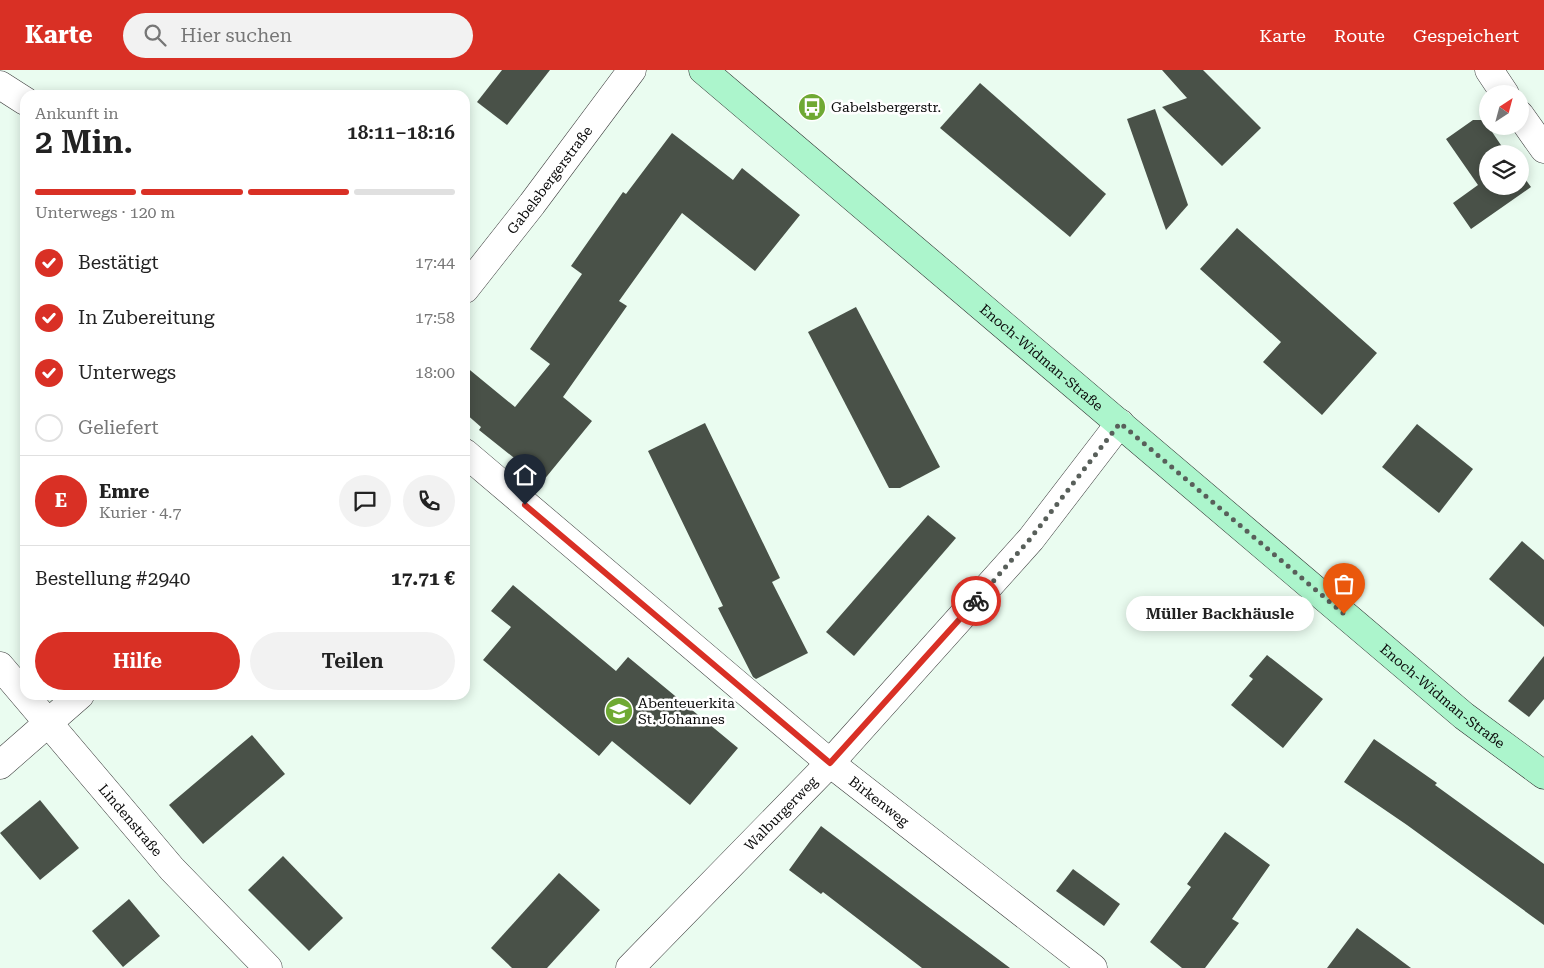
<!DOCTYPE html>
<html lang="de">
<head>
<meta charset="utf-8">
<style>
  :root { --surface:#fff; --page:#f2f2f2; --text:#222; --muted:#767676; --line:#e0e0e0; --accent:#d93025 }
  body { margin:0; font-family:"Roboto Serif",serif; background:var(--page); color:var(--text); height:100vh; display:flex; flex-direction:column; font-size:19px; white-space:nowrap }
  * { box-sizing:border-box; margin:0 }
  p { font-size:16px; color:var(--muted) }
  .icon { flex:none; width:28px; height:28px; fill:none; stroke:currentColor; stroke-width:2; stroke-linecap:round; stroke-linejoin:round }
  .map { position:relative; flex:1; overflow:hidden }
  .side { position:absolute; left:20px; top:20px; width:450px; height:610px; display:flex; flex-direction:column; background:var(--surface); border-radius:15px; box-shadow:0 2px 12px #0003 }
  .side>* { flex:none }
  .needle { width:32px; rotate:36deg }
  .controls { position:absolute; left:1479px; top:15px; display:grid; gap:10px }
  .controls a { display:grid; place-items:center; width:50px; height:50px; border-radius:50%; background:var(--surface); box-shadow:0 2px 12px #0003; font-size:25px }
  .pin { position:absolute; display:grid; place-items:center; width:42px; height:42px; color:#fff; margin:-51px -21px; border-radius:50% 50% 50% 0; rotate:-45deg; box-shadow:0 0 5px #0007 }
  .pin .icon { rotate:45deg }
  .courier { position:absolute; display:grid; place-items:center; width:50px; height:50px; margin:-25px; border:4px solid #d93025; border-radius:50%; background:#fff; color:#222; box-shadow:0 1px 6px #0007 }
  .bubble { position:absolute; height:35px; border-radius:18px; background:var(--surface); box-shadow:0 2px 12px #0003; font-size:16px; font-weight:600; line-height:35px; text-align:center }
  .summary em { font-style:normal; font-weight:600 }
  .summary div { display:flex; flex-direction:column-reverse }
  .summary { display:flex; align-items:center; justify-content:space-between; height:85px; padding:0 15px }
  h1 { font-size:32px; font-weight:600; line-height:38px }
  .bar { display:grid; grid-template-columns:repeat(4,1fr); gap:8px 5px; align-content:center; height:60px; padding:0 15px }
  .bar i { height:6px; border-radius:4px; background:var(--line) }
  .bar .active { background:var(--accent) }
  .bar p { grid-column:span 4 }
  .line { display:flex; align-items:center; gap:12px; padding:0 15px; border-top:1px solid var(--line) }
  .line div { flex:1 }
  .round { display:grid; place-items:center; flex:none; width:52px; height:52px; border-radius:26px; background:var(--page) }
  ol { padding:0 15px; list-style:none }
  li { display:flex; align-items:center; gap:15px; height:55px }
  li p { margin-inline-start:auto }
  li .icon { padding:5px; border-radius:50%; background:var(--accent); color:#fff; stroke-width:4 }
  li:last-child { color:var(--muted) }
  li i { width:28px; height:28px; border:2px solid var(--line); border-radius:50% }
  .action { display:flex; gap:10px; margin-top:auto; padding:10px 15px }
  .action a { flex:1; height:58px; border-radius:30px; background:var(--accent); color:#fff; font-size:20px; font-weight:600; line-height:58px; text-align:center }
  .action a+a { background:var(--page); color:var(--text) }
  header { display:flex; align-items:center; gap:30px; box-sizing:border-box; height:70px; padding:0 25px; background:var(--accent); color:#fff }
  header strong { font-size:24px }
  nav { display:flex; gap:28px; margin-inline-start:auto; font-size:18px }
  .search { width:350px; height:45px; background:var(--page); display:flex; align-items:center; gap:12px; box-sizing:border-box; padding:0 18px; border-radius:28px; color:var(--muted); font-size:19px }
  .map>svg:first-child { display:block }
  .building { fill:#495148 }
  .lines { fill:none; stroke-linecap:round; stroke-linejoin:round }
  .street-casing { stroke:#3d3d3d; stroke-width:29 }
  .secondary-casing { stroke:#2c2c2c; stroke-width:29 }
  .street { stroke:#fff; stroke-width:28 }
  .secondary { stroke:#acf5cc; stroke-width:28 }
  .done { stroke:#585f5a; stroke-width:5; stroke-dasharray:0 9 }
  .route { stroke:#d93025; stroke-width:6 }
  .labels { text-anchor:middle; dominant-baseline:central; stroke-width:5; stroke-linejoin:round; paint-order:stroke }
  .poi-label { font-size:14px; fill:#0a0a0a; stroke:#fff; text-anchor:start }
  .street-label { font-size:14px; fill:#0a0a0a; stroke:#fff }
</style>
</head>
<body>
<header>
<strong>Karte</strong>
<div class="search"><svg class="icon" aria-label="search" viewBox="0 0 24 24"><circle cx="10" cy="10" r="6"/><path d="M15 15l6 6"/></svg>Hier suchen</div>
<nav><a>Karte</a><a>Route</a><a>Gespeichert</a></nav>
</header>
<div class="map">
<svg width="1544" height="898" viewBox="0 0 1544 898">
  <rect width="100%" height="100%" fill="#eafcf0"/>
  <!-- building -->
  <g class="building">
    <path d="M 502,0 L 550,0 L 507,55 L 477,32 Z"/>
    <path d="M 1162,0 L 1203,0 L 1261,58 L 1222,96 L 1162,37 L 1187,28 Z"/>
    <path d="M 980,13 L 1106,124 L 1070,167 L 940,58 Z"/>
    <path d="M 1155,39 L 1188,135 L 1166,160 L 1127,49 Z"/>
    <path d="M 1473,50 L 1484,50 L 1507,84 L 1488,84 L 1488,116 L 1520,116 L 1520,102 L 1531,117 L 1471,159 L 1453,133 L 1478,115 L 1446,69 Z"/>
    <path d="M 672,63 L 733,110 L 742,98 L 800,145 L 755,201 L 682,143 L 619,231 L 627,236 L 563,327 L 592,351 L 543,411 L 479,360 L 481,357 L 465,343 L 465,296 L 515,337 L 550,294 L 530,279 L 582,204 L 571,196 L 623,122 L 626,124 Z"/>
    <path d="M 1237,158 L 1377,283 L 1322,345 L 1263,292 L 1281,272 L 1200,199 Z"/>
    <path d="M 856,237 L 940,397 L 900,418 L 889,418 L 808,262 Z"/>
    <path d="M 705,353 L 780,508 L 772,512 L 808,583 L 756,609 L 753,607 L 718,538 L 723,536 L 648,381 Z"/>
    <path d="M 1417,354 L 1473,399 L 1439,443 L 1382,397 Z"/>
    <path d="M 928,445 L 956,468 L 854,586 L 826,562 Z"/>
    <path d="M 1522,471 L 1544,490 L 1544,557 L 1489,509 Z"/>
    <path d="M 513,515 L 616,601 L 628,587 L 738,678 L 690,735 L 612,671 L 599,686 L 483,590 L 511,557 L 491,541 Z"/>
    <path d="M 1267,585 L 1323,629 L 1283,678 L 1231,635 L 1253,609 L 1249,606 Z"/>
    <path d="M 1544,586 L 1544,629 L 1529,647 L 1508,631 Z"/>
    <path d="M 252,665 L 285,704 L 203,774 L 169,735 Z"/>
    <path d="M 1374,669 L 1437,713 L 1435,715 L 1544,794 L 1544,855 L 1407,755 L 1344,712 Z"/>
    <path d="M 40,730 L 79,778 L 40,810 L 0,763 Z"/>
    <path d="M 821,756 L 927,836 L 1010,898 L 922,898 L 823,822 L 821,824 L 789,800 Z"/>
    <path d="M 1225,762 L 1270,795 L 1232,849 L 1239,853 L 1205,898 L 1182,898 L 1150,872 L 1191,817 L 1187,814 Z"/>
    <path d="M 283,786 L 343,848 L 309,881 L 248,820 Z"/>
    <path d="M 1073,799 L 1120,834 L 1104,856 L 1056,821 Z"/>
    <path d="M 559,803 L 600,840 L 547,898 L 512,898 L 491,878 Z"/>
    <path d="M 129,829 L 160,866 L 123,897 L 92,861 Z"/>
    <path d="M 1357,858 L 1411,898 L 1327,898 Z"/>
  </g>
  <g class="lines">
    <defs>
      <g id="street">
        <path d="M 1489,0 L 1505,24"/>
        <path d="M 0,15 L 25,31"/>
        <path d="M 1520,45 L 1544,79"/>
        <path id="s1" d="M 465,219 L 532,134 L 632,0"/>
        <path id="s2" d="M 465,383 L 830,693 L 1093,898"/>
        <path id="s3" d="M 0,596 L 172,799 L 268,898"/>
        <path d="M 0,695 L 80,625"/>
        <path id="s4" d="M 630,898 L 830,693 L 1031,469 L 1120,353"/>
      </g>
      <g id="secondary">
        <path id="s5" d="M 703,0 L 1464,646 L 1544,705"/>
      </g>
    </defs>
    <!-- street casing -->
    <use href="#street" class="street-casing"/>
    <!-- secondary casing -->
    <use href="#secondary" class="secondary-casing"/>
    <!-- street -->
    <use href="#street" class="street"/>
    <!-- secondary -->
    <use href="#secondary" class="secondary"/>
  </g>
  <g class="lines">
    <!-- done -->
    <path class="done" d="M 976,531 L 1030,469 L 1120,353 L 1344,544"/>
    <!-- route -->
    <path class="route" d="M 525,435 L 830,693 L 976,531"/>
  </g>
  <!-- icons -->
  <defs>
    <symbol id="bus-disc" viewBox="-11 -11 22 22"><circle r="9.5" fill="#6fa933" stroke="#fff"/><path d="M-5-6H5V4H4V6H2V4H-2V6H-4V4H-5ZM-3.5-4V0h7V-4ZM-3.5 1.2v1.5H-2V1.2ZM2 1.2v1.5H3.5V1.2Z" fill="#fff"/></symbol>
    <symbol id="school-disc" viewBox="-11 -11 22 22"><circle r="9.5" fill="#6fa933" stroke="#fff"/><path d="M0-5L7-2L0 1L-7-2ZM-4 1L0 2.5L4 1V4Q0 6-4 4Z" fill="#fff"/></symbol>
  </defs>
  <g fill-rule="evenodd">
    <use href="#bus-disc" x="796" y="21" width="32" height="32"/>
    <use href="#school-disc" x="603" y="625" width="32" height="32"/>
  </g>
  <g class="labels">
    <!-- poi labels -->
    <g class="poi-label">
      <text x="831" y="37">Gabelsbergerstr.</text>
      <text x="638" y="633">Abenteuerkita<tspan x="638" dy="16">St. Johannes</tspan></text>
    </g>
    <!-- street labels -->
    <g class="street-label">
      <text stroke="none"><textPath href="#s1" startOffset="138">Gabelsbergerstraße</textPath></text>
      <text stroke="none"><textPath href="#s5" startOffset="444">Enoch-Widman-Straße</textPath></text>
      <text stroke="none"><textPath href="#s5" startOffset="969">Enoch-Widman-Straße</textPath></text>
      <text stroke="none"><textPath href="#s2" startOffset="541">Birkenweg</textPath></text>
      <text stroke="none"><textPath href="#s4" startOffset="216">Walburgerweg</textPath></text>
      <text stroke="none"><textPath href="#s3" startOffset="202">Lindenstraße</textPath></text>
    </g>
  </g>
</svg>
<div class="controls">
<a><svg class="needle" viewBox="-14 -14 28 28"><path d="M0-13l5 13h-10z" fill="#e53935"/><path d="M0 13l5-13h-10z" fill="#767676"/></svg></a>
<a><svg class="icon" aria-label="layers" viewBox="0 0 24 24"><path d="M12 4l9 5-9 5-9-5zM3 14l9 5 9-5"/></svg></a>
</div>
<div class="pin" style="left:1344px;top:544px;background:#ea580c"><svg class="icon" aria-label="bag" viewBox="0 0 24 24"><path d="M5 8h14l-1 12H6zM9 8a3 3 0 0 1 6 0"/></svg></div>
<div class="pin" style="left:525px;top:435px;background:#1f2937"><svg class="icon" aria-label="home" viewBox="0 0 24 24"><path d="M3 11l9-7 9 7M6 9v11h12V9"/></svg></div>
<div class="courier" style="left:976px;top:531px"><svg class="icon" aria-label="bike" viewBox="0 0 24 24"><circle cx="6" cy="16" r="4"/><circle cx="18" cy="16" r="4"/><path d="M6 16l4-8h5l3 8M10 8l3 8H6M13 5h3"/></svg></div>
<div class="bubble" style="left:1126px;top:526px;width:188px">Müller Backhäusle</div>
<section class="side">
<div class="summary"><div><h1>2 Min.</h1><p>Ankunft in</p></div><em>18:11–18:16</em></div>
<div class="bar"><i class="active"></i><i class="active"></i><i class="active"></i><i></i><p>Unterwegs · 120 m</p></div>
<ol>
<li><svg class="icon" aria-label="check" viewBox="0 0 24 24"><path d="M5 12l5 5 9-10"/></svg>Bestätigt<p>17:44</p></li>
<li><svg class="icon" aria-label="check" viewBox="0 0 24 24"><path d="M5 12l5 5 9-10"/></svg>In Zubereitung<p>17:58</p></li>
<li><svg class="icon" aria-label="check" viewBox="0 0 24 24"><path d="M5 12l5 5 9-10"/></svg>Unterwegs<p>18:00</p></li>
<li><i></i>Geliefert</li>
</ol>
<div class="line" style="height:90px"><b class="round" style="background:var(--accent);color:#fff">E</b><div><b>Emre</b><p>Kurier · 4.7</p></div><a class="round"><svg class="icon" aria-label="chat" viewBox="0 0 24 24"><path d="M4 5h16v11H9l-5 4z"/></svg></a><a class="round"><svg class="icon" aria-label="phone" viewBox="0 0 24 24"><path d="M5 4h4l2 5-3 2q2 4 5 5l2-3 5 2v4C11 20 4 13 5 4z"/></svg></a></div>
<div class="line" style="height:65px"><div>Bestellung #2940</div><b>17.71 €</b></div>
<div class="action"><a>Hilfe</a><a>Teilen</a></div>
</section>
</div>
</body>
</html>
